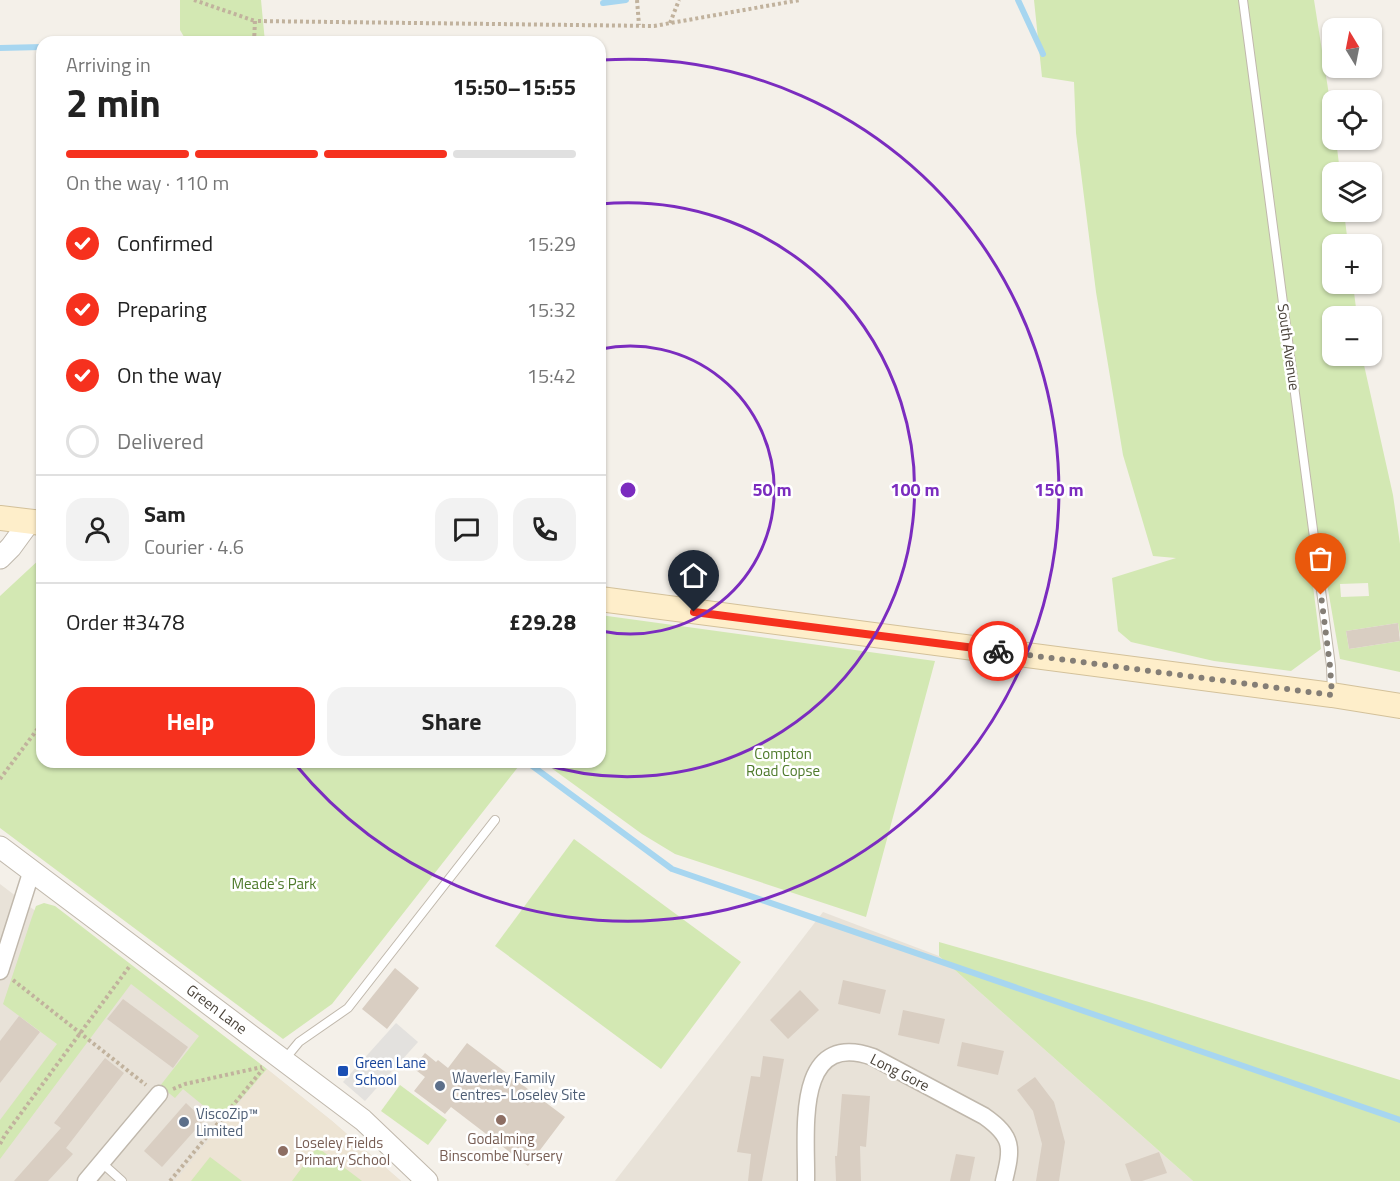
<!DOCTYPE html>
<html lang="en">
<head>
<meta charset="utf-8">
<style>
  :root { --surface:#fff; --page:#f2f2f2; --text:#222; --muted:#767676; --line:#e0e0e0; --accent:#f6311e }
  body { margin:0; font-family:"Titillium Web",sans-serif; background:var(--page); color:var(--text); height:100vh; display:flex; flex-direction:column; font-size:22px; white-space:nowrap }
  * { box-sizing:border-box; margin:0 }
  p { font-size:20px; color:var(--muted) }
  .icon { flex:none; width:33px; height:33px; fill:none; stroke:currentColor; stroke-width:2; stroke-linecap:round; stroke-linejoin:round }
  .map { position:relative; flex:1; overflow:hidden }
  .panel { position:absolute; left:36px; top:36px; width:570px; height:732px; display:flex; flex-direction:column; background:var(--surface); border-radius:18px; box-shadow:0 2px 4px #0004 }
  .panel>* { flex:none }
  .needle { width:39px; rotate:350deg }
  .tools { position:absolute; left:1322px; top:18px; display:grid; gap:12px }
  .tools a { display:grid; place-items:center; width:60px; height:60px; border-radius:12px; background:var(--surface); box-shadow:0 2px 4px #0004; font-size:30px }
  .pin { position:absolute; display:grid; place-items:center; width:51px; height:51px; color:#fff; margin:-62px -26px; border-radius:50% 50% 50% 0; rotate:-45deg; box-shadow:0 0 6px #0007 }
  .pin .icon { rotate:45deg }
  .courier { position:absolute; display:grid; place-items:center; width:60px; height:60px; margin:-30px; border:4px solid #f6311e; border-radius:50%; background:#fff; color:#222; box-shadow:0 2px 8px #0007 }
  .summary em { font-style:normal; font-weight:700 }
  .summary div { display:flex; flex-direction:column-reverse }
  .summary { display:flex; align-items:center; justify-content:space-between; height:102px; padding:0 30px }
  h1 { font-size:39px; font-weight:700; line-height:45px }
  .bar { display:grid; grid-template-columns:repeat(4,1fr); gap:9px 6px; align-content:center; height:72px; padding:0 30px }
  .bar i { height:8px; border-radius:4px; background:var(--line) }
  .bar .selected { background:var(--accent) }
  .bar p { grid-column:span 4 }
  .line { display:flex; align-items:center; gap:15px; padding:0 30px; border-top:2px solid var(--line) }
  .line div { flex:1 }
  .round { display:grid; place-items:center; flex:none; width:63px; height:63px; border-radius:18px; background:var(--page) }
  ol { padding:0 30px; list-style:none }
  li { display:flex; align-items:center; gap:18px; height:66px }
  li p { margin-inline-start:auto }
  li .icon { padding:6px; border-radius:50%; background:var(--accent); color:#fff; stroke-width:4 }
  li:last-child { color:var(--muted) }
  li i { width:33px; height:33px; border:3px solid var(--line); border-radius:50% }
  .action { display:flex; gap:12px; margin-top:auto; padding:12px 30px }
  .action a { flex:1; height:69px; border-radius:18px; background:var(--accent); color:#fff; font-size:24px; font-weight:700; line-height:69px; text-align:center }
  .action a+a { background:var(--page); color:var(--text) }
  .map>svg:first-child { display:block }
  .residential { fill:#e8e2d8 }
  .education { fill:#ede4d4 }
  .green { fill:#d3e8b3; fill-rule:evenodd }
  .parking { fill:#e3e1de }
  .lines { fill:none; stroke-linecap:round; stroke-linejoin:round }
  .stream { stroke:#a7d6f0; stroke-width:6 }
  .building { fill:#d9cec2 }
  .service-casing { stroke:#c0b8ac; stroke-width:10 }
  .minor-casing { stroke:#c0b8ac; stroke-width:19 }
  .tertiary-casing { stroke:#c0b8ac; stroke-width:23 }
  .secondary-casing { stroke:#d3c19a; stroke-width:26 }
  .path { stroke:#c1b29d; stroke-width:4; stroke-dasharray:3 3; stroke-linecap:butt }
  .service { stroke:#fff; stroke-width:8 }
  .minor { stroke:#fff; stroke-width:16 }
  .tertiary { stroke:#fff; stroke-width:21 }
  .secondary { stroke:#feeeca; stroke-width:24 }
  .done { stroke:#847e76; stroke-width:6; stroke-dasharray:0 10.8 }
  .route { stroke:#f6311e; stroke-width:8 }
  .ring { fill:none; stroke:#7b2cbf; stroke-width:3 }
  .transit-dot { fill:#1a4fb4; stroke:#fff; stroke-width:2 }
  .service-dot { fill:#5c6f8a; stroke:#fff; stroke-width:2 }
  .education-dot { fill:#8d6e63; stroke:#fff; stroke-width:2 }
  .labels { text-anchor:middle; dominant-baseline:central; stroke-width:5; stroke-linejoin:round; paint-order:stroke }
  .street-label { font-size:15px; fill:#484138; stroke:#fff }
  .park-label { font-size:15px; fill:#4e7a2b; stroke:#fff }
  .transit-label { font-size:15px; fill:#164399; stroke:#fff; text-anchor:start }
  .service-label { font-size:15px; fill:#4e5e75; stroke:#fff; text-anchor:start }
  .education-label { font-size:15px; fill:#785e54; stroke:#fff }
  .centre { fill:#7b2cbf; stroke:#fff; stroke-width:3 }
  .ring-label { font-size:18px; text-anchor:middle; font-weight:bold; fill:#7b2cbf; stroke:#fff; stroke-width:5; stroke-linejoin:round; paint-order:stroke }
</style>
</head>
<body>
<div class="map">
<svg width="1400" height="1181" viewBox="0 0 1400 1181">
  <rect width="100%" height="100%" fill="#f4f0e9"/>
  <!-- residential -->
  <g class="residential">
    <path d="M 0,884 L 258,1080 L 267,1069 L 332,1121 L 401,1181 L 0,1181 Z"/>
    <path d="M 823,912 L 939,956 L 1193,1181 L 615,1181 Z"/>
  </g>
  <!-- education -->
  <path class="education" d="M 267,1069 L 332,1121 L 401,1181 L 175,1181 Z"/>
  <!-- green -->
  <g class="green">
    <path d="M 180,0 L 261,0 L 265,42 L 187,42 L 180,30 Z"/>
    <path d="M 1034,0 L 1314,0 L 1332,114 L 1332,140 L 1336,140 L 1340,172 L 1332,172 L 1332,212 L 1344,212 L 1348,244 L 1332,244 L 1332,284 L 1353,284 L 1357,316 L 1332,316 L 1332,356 L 1362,356 L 1393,495 L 1400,544 L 1400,635 L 1398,623 L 1346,631 L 1349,649 L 1400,641 L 1400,672 L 1340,659 L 1325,572 L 1313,586 L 1321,649 L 1291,671 L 1214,661 L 1131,642 L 1118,631 L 1112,578 L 1176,558 L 1153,556 L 1123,455 L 1096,292 L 1076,133 L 1074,82 L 1042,77 ZM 1368,583 L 1369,596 L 1341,597 L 1340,584 Z"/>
    <path d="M 42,557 L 42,762 L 522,762 L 332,1004 L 283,1039 L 0,828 L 0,596 Z"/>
    <path d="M 600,615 L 935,661 L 866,917 L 675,854 L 642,834 L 543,762 L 600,762 Z"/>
    <path d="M 574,839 L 741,962 L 661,1069 L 495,946 Z"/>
    <path d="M 44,903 L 55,906 L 267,1069 L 222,1121 L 183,1089 L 175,1098 L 160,1086 L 199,1036 L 131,984 L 0,1159 L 0,1120 L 57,1044 L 3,1004 L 32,917 L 36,906 Z"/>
    <path d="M 939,942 L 1149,1002 L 1400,1080 L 1400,1181 L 1193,1181 L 939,956 Z"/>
    <path d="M 400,1085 L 447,1120 L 428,1145 L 381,1111 Z"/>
    <path d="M 317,1147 L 362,1181 L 292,1181 Z"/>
    <path d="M 210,1157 L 242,1181 L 191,1181 Z"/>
  </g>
  <!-- parking -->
  <path class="parking" d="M 396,1023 L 418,1042 L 365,1101 L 343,1082 Z"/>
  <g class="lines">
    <!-- stream -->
    <g class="stream">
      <path d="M 1018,0 L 1043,54"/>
      <path d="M 603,3 L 626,0"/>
      <path d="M 0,48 L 42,47"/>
      <path d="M 527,762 L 672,869 L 1400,1120"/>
    </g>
  </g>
  <!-- building -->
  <g class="building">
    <path d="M 1398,623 L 1400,641 L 1349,649 L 1346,631 Z"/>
    <path d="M 395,968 L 419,988 L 387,1029 L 362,1009 Z"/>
    <path d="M 843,980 L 886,990 L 880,1014 L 838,1004 Z"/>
    <path d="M 800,990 L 819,1010 L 788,1039 L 770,1020 Z"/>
    <path d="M 123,999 L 188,1047 L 173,1068 L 107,1019 Z"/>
    <path d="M 903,1010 L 945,1019 L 939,1044 L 898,1035 Z"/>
    <path d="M 19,1016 L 40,1032 L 0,1083 L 0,1041 Z"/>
    <path d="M 962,1042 L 1004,1051 L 998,1075 L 957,1066 Z"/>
    <path d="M 467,1043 L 565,1117 L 528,1166 L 451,1107 L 445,1114 L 414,1091 L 425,1077 L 413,1068 L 425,1053 L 436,1062 L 438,1060 L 448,1068 Z"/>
    <path d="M 763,1056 L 784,1059 L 762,1181 L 748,1181 L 751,1154 L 737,1152 L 751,1076 L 760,1077 Z"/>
    <path d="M 105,1058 L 124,1073 L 66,1148 L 73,1154 L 48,1181 L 14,1181 L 61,1128 L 54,1123 Z"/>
    <path d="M 1035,1077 L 1054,1102 L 1065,1142 L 1059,1181 L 1036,1181 L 1042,1144 L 1033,1111 L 1017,1090 Z"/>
    <path d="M 842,1094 L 870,1096 L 866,1147 L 860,1146 L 861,1181 L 836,1181 L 835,1156 L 837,1156 Z"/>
    <path d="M 186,1103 L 204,1120 L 162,1167 L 144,1151 Z"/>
    <path d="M 1159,1152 L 1167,1173 L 1142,1181 L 1131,1181 L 1125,1164 Z"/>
    <path d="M 956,1154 L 975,1157 L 970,1181 L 950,1181 Z"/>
  </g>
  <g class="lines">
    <defs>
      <g id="service">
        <path d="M 1243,0 L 1331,666 L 1332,692"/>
        <path d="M 285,1059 L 299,1042 L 348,1008 L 495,820"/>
        <path d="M 102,1163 L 122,1181"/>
      </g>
      <g id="minor">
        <path d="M 0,971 L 32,870"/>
        <path d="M 86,1181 L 159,1094"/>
        <path d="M 806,1181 C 807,1134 793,1029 873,1057 L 984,1116 C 1014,1137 1012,1148 1004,1181"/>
      </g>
      <g id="tertiary">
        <path d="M 0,558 L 11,547 L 30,521"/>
        <path d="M 0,847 L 363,1120 L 427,1181"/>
      </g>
      <g id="secondary">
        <path d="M 0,518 L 42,523"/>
        <path d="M 600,599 L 1332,695 L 1400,706"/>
      </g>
    </defs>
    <!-- service casing -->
    <use href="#service" class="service-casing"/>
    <!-- minor casing -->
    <use href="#minor" class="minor-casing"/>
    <!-- tertiary casing -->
    <use href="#tertiary" class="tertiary-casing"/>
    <!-- secondary casing -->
    <use href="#secondary" class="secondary-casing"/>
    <!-- path -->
    <g class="path">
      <path d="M 194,0 L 255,21"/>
      <path d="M 637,0 L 639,25"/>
      <path d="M 670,23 L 679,0"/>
      <path d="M 254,42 L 255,21 L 654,26 L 800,0"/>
      <path d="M 0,779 L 42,723"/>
      <path d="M 13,980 L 146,1085"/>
      <path d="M 173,1089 L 185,1084 L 262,1067"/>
      <path d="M 0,1144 L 5,1135 L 129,967"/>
      <path d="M 170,1181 L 263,1069"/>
    </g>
    <!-- service -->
    <use href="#service" class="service"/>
    <!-- minor -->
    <use href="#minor" class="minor"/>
    <!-- tertiary -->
    <use href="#tertiary" class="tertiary"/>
    <!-- secondary -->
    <use href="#secondary" class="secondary"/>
  </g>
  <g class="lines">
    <!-- done -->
    <path class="done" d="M 998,651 L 1332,695 L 1330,666 L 1321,595"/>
    <!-- route -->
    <path class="route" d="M 694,612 L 998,651"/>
  </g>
  <!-- distance rings -->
  <g class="ring">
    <path d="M601 349A144 144 0 1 1 601 631"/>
    <path d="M600 204A287 287 0 1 1 537 762"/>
    <path d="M602 60A431 431 0 1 1 295 764"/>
  </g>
  <!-- markers -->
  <rect class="transit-dot" x="337" y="1065" width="12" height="12" rx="3"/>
  <g class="service-dot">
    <circle cx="440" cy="1086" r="6"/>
    <circle cx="184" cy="1122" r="6"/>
  </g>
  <g class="education-dot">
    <circle cx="501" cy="1120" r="6"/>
    <circle cx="283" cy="1151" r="6"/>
  </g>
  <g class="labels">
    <!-- street labels -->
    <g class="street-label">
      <text transform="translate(1289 347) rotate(82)">South Avenue</text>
      <text transform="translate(217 1009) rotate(37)">Green Lane</text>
      <text transform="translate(900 1072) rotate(27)">Long Gore</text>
    </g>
    <!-- park labels -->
    <g class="park-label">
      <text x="783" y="753">Compton<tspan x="783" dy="17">Road Copse</tspan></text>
      <text x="274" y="883">Meade's Park</text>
    </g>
    <!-- transit labels -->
    <g class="transit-label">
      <text x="355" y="1062">Green Lane<tspan x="355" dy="17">School</tspan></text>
    </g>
    <!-- service labels -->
    <g class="service-label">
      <text x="452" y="1077">Waverley Family<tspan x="452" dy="17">Centres- Loseley Site</tspan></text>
      <text x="196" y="1113">ViscoZip™<tspan x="196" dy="17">Limited</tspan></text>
    </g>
    <!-- education labels -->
    <g class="education-label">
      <text x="501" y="1138">Godalming<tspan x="501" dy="17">Binscombe Nursery</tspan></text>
      <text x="295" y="1142" text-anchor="start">Loseley Fields<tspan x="295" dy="17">Primary School</tspan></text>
    </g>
  </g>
  <circle cx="628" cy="490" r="9" class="centre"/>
  <g class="ring-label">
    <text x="772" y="496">50 m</text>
    <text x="915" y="496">100 m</text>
    <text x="1059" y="496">150 m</text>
  </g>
</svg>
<div class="tools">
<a><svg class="needle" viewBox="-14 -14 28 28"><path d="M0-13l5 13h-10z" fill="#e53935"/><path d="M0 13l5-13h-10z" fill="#767676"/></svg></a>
<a><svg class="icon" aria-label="locate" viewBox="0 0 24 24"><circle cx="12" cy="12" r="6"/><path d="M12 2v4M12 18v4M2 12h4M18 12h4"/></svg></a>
<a><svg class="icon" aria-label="layers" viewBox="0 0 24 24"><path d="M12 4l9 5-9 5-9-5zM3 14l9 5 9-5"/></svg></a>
<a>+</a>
<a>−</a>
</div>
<div class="pin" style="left:1321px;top:595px;background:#ea580c"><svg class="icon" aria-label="bag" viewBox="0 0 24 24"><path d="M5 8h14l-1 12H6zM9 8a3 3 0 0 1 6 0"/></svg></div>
<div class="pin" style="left:694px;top:612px;background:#1f2937"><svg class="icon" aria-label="home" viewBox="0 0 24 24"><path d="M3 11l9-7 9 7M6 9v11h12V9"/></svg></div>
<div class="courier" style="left:998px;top:651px"><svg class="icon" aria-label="bike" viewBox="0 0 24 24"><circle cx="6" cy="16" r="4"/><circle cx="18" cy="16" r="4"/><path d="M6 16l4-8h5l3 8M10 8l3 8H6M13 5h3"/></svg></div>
<section class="panel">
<div class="summary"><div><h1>2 min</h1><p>Arriving in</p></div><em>15:50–15:55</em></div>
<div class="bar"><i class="selected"></i><i class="selected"></i><i class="selected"></i><i></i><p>On the way · 110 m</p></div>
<ol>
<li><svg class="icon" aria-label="check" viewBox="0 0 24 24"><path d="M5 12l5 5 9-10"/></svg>Confirmed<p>15:29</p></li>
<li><svg class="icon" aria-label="check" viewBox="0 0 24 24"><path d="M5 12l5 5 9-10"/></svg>Preparing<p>15:32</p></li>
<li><svg class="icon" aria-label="check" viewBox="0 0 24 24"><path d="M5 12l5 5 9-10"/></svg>On the way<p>15:42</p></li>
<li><i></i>Delivered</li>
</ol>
<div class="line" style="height:108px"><a class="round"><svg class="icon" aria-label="person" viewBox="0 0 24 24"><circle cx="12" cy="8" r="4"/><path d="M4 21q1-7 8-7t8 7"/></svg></a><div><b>Sam</b><p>Courier · 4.6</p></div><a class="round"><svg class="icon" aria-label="chat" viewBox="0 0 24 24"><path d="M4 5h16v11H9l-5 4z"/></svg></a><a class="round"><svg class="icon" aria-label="phone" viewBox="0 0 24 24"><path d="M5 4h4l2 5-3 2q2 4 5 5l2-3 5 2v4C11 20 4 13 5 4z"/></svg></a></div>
<div class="line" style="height:78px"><div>Order #3478</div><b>£29.28</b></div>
<div class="action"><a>Help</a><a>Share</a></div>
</section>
</div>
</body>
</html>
